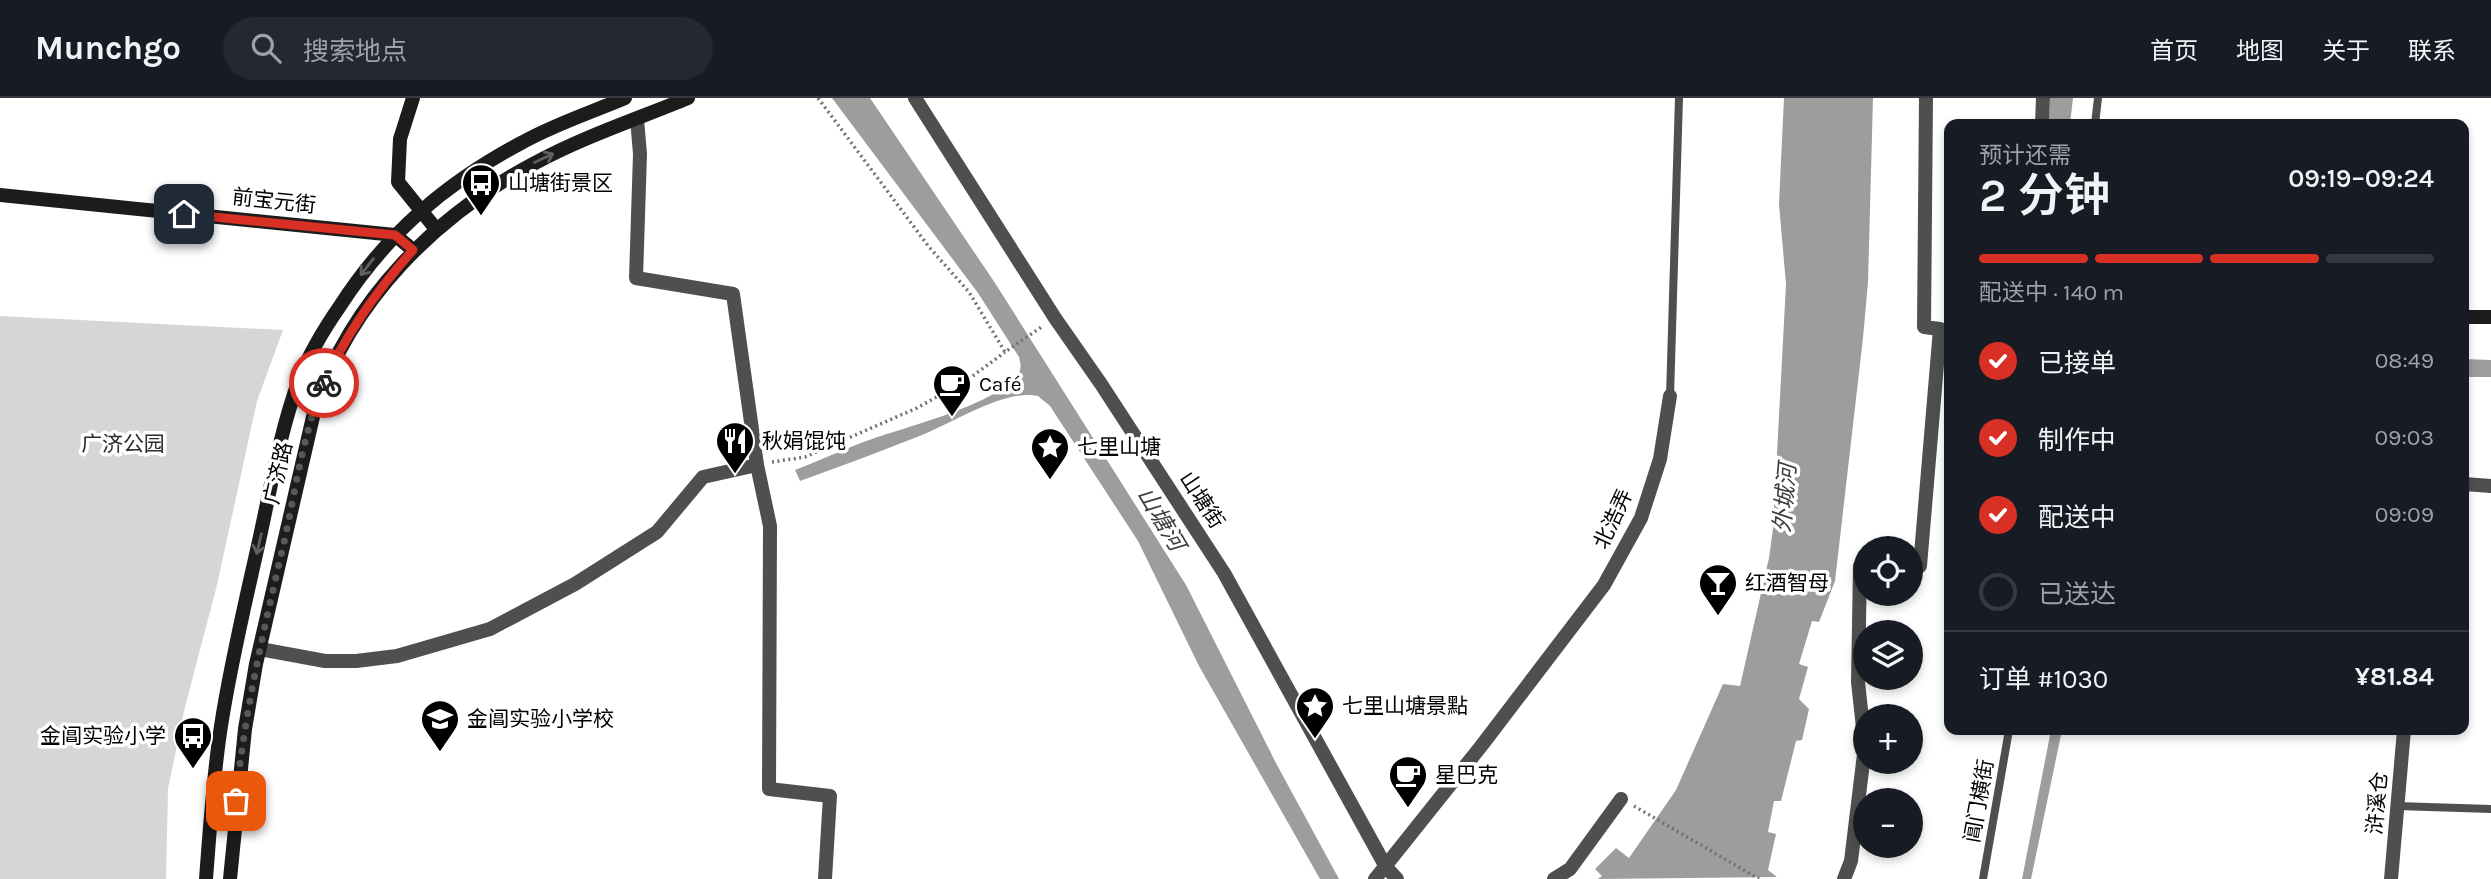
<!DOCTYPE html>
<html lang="zh">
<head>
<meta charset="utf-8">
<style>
  :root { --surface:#171b24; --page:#242831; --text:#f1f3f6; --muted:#9ea1a6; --line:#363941; --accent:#d93025 }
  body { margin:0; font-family:Karla,"Noto Sans SC",sans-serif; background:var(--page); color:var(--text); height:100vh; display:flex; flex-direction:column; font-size:26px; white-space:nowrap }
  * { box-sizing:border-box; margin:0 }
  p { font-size:23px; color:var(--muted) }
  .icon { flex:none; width:38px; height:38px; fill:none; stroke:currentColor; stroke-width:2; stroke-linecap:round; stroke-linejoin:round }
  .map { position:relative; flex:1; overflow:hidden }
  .drawer { position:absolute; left:1944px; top:21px; width:525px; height:616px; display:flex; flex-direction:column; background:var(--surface); border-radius:14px; box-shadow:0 4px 10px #0003 }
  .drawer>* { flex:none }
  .buttons { position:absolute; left:1853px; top:438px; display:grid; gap:14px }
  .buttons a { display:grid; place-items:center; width:70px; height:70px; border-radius:50%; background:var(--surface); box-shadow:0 4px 10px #0003; font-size:35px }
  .pin { position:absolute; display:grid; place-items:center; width:60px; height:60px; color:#fff; margin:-30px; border-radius:14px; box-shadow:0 4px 10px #0006 }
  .courier { position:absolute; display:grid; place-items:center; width:70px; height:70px; margin:-35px; border:5px solid #d93025; border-radius:50%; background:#fff; color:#222; box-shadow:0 2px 9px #0007 }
  .summary em { font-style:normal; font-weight:600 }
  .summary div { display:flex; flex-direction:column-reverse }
  .summary { display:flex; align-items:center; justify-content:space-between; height:119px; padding:0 35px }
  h1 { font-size:46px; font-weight:600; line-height:52px }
  .bar { display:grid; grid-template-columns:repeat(4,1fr); gap:10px 7px; align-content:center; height:84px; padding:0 35px }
  .bar i { height:9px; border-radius:5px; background:var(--line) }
  .bar .selected { background:var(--accent) }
  .bar p { grid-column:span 4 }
  .line { display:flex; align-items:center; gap:18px; padding:0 35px; border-top:2px solid var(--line) }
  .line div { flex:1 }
  ol { padding:0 35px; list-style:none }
  li { display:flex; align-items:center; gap:21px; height:77px }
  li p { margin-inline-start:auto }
  li .icon { padding:7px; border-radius:50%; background:var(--accent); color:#fff; stroke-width:4 }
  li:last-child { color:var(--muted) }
  li i { width:38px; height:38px; border:4px solid var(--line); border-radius:50% }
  header { display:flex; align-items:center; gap:42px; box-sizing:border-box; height:98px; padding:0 35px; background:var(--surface); border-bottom:2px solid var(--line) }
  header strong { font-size:33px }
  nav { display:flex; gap:38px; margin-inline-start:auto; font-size:24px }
  .search { width:490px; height:63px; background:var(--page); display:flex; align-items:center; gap:18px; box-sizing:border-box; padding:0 24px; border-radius:38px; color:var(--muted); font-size:26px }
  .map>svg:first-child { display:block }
  .green { fill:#d6d6d6 }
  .water { fill:#9d9d9d }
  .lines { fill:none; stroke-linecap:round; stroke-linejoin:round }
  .path { stroke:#717171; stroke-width:3.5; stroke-dasharray:2 3.5; stroke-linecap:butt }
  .lane { stroke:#4f4f4f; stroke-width:8 }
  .street { stroke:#4f4f4f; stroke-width:14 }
  .secondary { stroke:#1c1c1c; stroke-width:14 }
  .oneway { stroke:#606060 }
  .done { stroke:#595959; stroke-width:7; stroke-dasharray:0 12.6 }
  .route { stroke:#d93025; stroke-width:9 }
  .labels { text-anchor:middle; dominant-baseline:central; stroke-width:7; stroke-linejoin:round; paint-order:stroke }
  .poi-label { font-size:21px; fill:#000; stroke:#fff; text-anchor:start }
  .street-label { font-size:21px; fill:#000; stroke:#fff }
  .park-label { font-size:21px; fill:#2d2d2d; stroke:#fff }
  .water-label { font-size:23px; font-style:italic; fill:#3e3e3e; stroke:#fff }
</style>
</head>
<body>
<header>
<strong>Munchgo</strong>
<div class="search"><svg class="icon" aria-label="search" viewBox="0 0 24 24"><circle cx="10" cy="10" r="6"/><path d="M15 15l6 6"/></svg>搜索地点</div>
<nav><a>首页</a><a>地图</a><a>关于</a><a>联系</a></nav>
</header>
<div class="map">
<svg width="2491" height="781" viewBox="0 0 2491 781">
  <rect width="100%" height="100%" fill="#fff"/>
  <!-- green -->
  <path class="green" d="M 0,218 L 283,232 L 257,303 L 217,487 L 185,609 L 168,691 L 166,781 L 0,781 Z"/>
  <!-- water -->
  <g class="water">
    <path d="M 832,0 L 870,0 L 995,185 L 1186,487 L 1277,667 L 1339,781 L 1320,781 L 1199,568 L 1138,443 L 1050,308 L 1038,298 C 1004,291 953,325 922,337 C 882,353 841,368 800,383 L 795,372 C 821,362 846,350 872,341 C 909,328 990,308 1016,279 C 1022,272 1021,267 1019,259 L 978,195 Z"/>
    <path d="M 1784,0 L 1873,0 L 1868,184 L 1863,240 L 1835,483 L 1819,524 L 1812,523 L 1799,566 L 1808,569 L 1799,601 L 1809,611 L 1802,642 L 1796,643 L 1781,703 L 1774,703 L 1768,734 L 1776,736 L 1768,772 L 1777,779 L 1598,781 L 1602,778 L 1595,771 L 1616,750 L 1629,760 L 1676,692 L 1723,586 L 1740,588 L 1769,460 L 1773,431 L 1786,186 L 1779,106 Z"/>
    <path d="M 2050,0 L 2073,0 L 2070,26 L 2049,26 Z"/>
    <path d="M 2464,261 L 2491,262 L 2491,279 L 2464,279 Z"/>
    <path d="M 2051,632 L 2062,632 L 2031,781 L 2022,781 Z"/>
  </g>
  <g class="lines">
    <!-- path -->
    <g class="path">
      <path d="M 818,0 L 929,149 L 969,194 L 1005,254 L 1043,228"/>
      <path d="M 772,364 L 805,359 L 917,310 L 970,280 L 1005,254"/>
      <path d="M 1634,708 L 1759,781"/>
    </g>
    <!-- lane -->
    <g class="lane">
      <path d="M 2095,26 L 2098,0"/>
      <path d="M 1670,298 L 1679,0"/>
      <path d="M 2397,708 L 2491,711"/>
      <path d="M 1983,781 L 2009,632"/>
    </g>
    <!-- street -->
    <g class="street">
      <path d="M 915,0 L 1055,220 L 1101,286 L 1224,475 L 1386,769 L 1397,781"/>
      <path d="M 637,21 L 640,56 L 636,180 L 733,196 L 757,367 L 770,428 L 769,691 L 830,698 L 825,781"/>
      <path d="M 2042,26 L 2043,0"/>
      <path d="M 2464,386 L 2491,388"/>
      <path d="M 1911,468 L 1920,468 L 1940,231 L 1924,229 L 1926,0"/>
      <path d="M 260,551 L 325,563 L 356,563 L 397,558 L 490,531 L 575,486 L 657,434 L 703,379 L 757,367"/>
      <path d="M 1375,781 L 1482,647 L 1604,487 L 1641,420 L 1660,361 L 1670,298"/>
      <path d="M 1554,781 L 1570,771 L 1621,701"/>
      <path d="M 1844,781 L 1851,763 L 1865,648 L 1858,584 L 1860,468 L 1866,468"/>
      <path d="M 2391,781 L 2404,632"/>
    </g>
    <!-- secondary -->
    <g class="secondary">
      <path d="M 413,0 L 400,41 L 398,84 L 436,131"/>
      <path d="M 0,97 L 395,137 L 413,152"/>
      <path d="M 2464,219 L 2491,219"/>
      <path d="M 206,781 C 210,730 213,679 221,628 C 230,569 244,510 257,452 C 270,395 279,336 299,282 C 309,256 324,231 340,208 C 387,135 447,84 523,44 C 555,26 592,14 625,0"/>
      <path d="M 230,781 L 245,631 L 256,566 L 315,310 C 351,202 436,117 535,65 C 583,39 637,21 688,0"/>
    </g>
  </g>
  <!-- one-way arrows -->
  <defs><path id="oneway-shaft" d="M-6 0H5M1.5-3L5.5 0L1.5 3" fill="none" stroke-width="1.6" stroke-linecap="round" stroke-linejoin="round" transform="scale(1.75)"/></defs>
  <g class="oneway">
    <use href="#oneway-shaft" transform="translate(544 60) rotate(-25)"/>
    <use href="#oneway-shaft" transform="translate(367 169) rotate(128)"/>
    <use href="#oneway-shaft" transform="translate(259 446) rotate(103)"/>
  </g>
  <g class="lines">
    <!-- done -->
    <path class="done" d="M 236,703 C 244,614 265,527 285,440 C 296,388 304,333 324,285"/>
    <!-- route -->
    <path class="route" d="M 184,116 L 395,137 L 413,152 C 378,191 346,236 324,285"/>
  </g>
  <!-- icons -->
  <defs>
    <symbol id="bus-pin" viewBox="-11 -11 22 30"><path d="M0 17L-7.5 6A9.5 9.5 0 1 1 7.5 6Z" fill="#000" stroke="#fff"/><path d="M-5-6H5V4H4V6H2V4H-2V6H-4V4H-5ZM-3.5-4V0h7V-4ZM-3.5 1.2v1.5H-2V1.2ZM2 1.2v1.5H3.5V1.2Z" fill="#fff"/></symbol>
    <symbol id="cafe-pin" viewBox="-11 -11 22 30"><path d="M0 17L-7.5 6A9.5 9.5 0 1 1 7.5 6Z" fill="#000" stroke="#fff"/><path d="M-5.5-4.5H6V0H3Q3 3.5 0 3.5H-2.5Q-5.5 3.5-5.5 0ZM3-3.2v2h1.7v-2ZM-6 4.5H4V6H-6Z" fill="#fff"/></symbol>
    <symbol id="restaurant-pin" viewBox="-11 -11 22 30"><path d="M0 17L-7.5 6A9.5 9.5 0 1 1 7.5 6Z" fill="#000" stroke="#fff"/><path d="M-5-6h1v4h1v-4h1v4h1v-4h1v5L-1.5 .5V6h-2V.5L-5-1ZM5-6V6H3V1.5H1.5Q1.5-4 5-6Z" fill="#fff"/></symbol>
    <symbol id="sight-pin" viewBox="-11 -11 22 30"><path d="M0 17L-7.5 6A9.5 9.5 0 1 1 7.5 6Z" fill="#000" stroke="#fff"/><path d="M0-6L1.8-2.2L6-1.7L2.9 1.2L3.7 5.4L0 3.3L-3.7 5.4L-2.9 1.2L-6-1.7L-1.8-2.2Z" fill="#fff"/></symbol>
    <symbol id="bar-pin" viewBox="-11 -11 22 30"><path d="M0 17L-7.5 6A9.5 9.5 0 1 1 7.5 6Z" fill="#000" stroke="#fff"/><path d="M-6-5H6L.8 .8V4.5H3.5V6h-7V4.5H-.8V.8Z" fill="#fff"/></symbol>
    <symbol id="school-pin" viewBox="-11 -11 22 30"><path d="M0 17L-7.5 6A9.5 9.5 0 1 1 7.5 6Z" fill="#000" stroke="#fff"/><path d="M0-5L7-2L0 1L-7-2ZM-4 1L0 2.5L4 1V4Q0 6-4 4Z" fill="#fff"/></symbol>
  </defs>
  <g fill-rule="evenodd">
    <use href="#bus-pin" x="459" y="63" width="44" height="60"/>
    <use href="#cafe-pin" x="930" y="264" width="44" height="60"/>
    <use href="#restaurant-pin" x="713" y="321" width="44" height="60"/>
    <use href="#sight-pin" x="1028" y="327" width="44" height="60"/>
    <use href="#bar-pin" x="1696" y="463" width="44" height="60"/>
    <use href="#sight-pin" x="1293" y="586" width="44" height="60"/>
    <use href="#school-pin" x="418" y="599" width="44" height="60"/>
    <use href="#bus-pin" x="171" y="616" width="44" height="60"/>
    <use href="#cafe-pin" x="1386" y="655" width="44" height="60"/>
  </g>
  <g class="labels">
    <!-- poi labels -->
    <g class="poi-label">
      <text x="508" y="85">山塘街景区</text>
      <text x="979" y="286">Café</text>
      <text x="762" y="343">秋娟馄饨</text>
      <text x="1077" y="349">七里山塘</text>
      <text x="1745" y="485">红酒智母</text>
      <text x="1342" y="608">七里山塘景點</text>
      <text x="467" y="621">金阊实验小学校</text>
      <text x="166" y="638" text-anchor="end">金阊实验小学</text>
      <text x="1435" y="677">星巴克</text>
    </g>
    <!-- street labels -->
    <g class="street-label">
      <text transform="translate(274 103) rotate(6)">前宝元街</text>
      <text transform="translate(278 375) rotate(-77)">广济路</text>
      <text transform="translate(1202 402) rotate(57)">山塘街</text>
      <text transform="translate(1613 421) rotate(-65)">北浩弄</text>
      <text transform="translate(1979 703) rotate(-80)">阊门横街</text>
      <text transform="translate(2377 705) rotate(-85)">浒溪仓</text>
    </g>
    <!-- park labels -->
    <g class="park-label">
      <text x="123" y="346">广济公园</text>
    </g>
    <!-- water labels -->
    <g class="water-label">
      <text transform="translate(1785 400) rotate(-85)">外城河</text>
      <text transform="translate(1161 421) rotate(59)">山塘河</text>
    </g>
  </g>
</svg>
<div class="buttons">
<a><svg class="icon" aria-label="locate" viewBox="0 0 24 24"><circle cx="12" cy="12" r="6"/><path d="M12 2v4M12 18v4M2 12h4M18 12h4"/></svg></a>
<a><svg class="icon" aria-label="layers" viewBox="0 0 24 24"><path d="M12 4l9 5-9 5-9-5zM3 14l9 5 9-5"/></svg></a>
<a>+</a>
<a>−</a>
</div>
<div class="pin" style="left:236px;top:703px;background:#ea580c"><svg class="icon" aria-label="bag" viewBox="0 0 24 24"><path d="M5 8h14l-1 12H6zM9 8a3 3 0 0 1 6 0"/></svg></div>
<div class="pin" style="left:184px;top:116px;background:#1f2937"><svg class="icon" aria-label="home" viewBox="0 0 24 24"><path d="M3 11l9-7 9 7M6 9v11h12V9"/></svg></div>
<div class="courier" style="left:324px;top:285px"><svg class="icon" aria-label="bike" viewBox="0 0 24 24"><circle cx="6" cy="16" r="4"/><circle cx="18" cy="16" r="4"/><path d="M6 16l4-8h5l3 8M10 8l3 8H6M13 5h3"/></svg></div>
<section class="drawer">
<div class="summary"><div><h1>2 分钟</h1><p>预计还需</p></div><em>09:19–09:24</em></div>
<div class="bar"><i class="selected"></i><i class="selected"></i><i class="selected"></i><i></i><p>配送中 · 140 m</p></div>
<ol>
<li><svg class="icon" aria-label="check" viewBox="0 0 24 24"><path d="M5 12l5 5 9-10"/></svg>已接单<p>08:49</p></li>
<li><svg class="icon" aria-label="check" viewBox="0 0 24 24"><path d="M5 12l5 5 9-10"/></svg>制作中<p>09:03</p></li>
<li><svg class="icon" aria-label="check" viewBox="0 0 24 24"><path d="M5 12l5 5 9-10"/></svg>配送中<p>09:09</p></li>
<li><i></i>已送达</li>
</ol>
<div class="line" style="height:91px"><div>订单 #1030</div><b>¥81.84</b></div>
</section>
</div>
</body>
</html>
